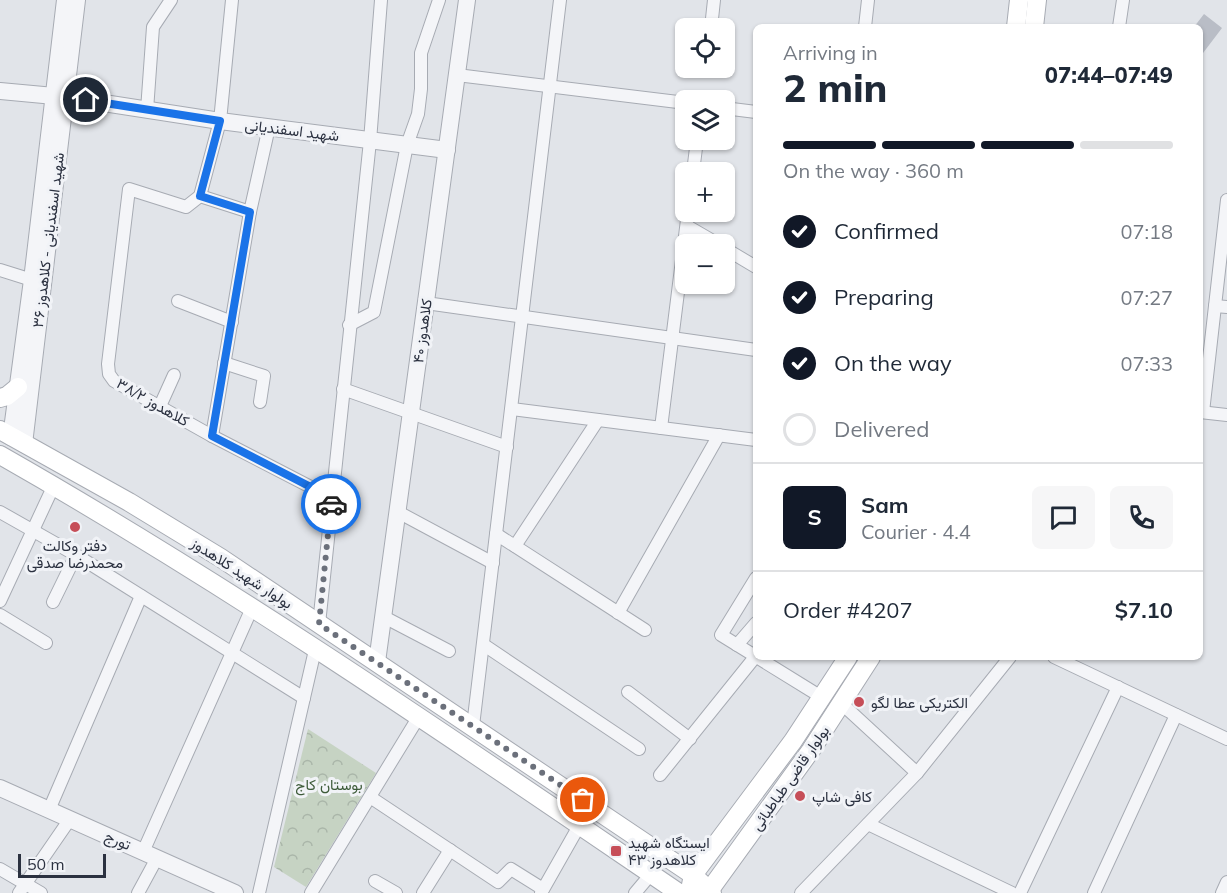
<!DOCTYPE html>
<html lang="en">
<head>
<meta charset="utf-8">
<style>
  :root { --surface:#fff; --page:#f6f6f7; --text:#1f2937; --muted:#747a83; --line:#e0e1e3; --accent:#111827 }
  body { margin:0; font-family:Mulish,Vazirmatn,sans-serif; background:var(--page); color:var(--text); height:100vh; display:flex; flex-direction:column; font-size:22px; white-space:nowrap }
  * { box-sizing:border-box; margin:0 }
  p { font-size:20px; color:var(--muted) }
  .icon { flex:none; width:33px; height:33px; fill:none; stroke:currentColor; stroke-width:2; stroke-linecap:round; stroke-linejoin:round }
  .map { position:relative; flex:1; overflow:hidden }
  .drawer { position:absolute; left:753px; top:24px; width:450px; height:636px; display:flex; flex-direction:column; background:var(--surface); border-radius:9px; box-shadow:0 2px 4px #0004 }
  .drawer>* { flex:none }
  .fabs { position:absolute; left:675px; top:18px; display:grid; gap:12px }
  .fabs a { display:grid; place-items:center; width:60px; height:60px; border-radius:9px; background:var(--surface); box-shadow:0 2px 4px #0004; font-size:30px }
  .scale { position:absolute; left:18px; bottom:15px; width:88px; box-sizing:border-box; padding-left:6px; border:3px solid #2b3140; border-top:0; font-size:16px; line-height:21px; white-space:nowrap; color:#2b3140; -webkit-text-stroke:4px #f1f3f7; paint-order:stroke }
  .pin { position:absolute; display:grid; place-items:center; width:51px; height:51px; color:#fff; margin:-26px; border:3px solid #fff; border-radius:50%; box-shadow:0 2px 6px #0007 }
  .courier { position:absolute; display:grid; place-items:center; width:60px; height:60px; margin:-30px; border:4px solid #1a73e8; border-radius:50%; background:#fff; color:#222; box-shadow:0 2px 8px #0007 }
  .summary em { font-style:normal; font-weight:800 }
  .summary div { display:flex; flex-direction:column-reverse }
  .summary { display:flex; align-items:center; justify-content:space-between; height:102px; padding:0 30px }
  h1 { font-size:39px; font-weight:800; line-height:45px }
  .bar { display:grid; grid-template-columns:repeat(4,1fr); gap:9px 6px; align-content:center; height:72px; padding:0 30px }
  .bar i { height:8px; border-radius:4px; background:var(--line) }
  .bar .active { background:var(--accent) }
  .bar p { grid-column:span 4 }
  .line { display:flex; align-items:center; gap:15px; padding:0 30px; border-top:2px solid var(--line) }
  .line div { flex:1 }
  .round { display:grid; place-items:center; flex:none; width:63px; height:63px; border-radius:9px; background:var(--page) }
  ol { padding:0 30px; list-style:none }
  li { display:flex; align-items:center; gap:18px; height:66px }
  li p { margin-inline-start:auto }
  li .icon { padding:6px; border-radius:50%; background:var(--accent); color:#fff; stroke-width:4 }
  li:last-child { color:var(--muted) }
  li i { width:33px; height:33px; border:3px solid var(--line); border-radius:50% }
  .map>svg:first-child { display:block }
  .park { fill:url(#park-crowns) }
  .building { fill:#b9bdc6 }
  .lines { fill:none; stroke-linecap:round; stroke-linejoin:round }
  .minor-casing { stroke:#a7abb3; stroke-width:14 }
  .tertiary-casing { stroke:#a7abb3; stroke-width:18 }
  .secondary-casing { stroke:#a7abb3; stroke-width:20 }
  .minor { stroke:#f4f5f8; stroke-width:12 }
  .tertiary { stroke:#f4f5f8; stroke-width:16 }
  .secondary { stroke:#fff; stroke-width:18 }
  .done { stroke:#6b707b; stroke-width:6; stroke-dasharray:0 10.8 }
  .route { stroke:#1a73e8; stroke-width:8 }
  .poi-dot { fill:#c64e58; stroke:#f1f3f7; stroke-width:2 }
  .labels { text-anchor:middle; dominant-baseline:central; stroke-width:6; stroke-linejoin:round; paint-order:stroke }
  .street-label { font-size:15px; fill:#2b3140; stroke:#f1f3f7 }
  .poi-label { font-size:15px; fill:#2b3140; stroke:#f1f3f7; text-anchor:start }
  .park-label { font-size:15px; fill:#3d5b39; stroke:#f1f3f7 }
</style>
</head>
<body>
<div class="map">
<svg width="1227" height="893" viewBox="0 0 1227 893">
  <defs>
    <pattern id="park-crowns" width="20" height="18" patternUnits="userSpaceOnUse" patternTransform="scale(1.5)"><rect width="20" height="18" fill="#c6d3c3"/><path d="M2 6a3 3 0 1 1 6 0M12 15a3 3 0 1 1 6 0" fill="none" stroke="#aab6a9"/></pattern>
  </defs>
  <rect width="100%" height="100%" fill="#e1e4e9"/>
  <!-- park -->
  <path class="park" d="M 308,729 L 376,773 L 306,887 L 274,867 Z"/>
  <!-- building -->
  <path class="building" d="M 1204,14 L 1222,28 L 1200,57 L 1200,27 L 1194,27 Z"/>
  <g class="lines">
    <defs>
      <g id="minor">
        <path d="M 865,27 L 868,0"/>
        <path d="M 1119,27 L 1123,0"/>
        <path d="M 711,28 L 714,0"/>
        <path d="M 457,75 L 686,103"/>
        <path d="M 724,108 L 756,112"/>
        <path d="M 147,110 L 153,27 L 171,0"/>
        <path d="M 693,172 L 697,140"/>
        <path d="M 200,196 L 186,207 L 129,189 L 108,364 L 109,374 L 114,381 L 212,436 L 332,498"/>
        <path d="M 200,196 L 220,121 L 232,0"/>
        <path d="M 200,196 L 250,212"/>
        <path d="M 687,226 L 718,244"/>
        <path d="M 724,248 L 756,267"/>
        <path d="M 0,270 L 32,280"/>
        <path d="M 178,301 L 232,322"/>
        <path d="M 426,303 L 756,350"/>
        <path d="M 1215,306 L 1227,307"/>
        <path d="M 349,325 L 374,312 L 407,145 L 418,114 L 421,89 L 421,53 L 439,0"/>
        <path d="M 224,363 L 264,376 L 260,402"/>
        <path d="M 343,389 L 507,447"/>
        <path d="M 160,406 L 174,375"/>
        <path d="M 512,409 L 756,440"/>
        <path d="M 1200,412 L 1227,415"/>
        <path d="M 1203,412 L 1227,200"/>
        <path d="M 661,428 L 688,212"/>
        <path d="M 212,436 L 250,212 L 269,127"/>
        <path d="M 0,512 L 76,555 L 304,698"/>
        <path d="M 398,512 L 493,563"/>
        <path d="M 496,534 L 645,630"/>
        <path d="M 515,546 L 598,420"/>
        <path d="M 756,578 L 721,635 L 823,698"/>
        <path d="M 0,601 L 54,485"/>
        <path d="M 53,602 L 76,555"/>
        <path d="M 618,613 L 719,435"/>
        <path d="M 0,615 L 46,643"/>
        <path d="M 384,617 L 449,651"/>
        <path d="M 319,624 L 370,141 L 381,0"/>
        <path d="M 484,645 L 639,749"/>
        <path d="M 737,645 L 756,623"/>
        <path d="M 1054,657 L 1227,739"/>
        <path d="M 628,692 L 690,739"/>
        <path d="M 841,703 L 917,773"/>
        <path d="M 473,726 L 560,0"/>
        <path d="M 660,775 L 755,657"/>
        <path d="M 370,797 L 498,882 L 511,869 L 543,889"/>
        <path d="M 49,810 L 141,596"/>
        <path d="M 868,824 L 1012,893"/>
        <path d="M 143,852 L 252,608"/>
        <path d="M 0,869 L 41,893"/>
        <path d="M 375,881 L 396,893"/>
        <path d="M 19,893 L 70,819"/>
        <path d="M 138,893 L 157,858"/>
        <path d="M 259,893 L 315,650"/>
        <path d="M 311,893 L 418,718"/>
        <path d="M 423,893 L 450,850"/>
        <path d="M 541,893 L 579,826"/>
        <path d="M 635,893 L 651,874"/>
        <path d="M 801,893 L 917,773 L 1010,657"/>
        <path d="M 1020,893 L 1118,687"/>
        <path d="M 1094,893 L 1176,715"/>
        <path d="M 1222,893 L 1227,882"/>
      </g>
      <g id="tertiary">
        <path d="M 0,91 L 65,97 L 220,121 L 447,150"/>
        <path d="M 11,437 L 32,280 L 65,0"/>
        <path d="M 24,444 L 77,0"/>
        <path d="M 377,662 L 467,0"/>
        <path d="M 0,788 L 235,893"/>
      </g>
      <g id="secondary">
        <path d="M 1016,27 L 1019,0"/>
        <path d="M 1034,27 L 1037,0"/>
        <path d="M 0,398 L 7,396 L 18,387"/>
        <path d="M 0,430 L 129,502 L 221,558 L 693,875 L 712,893"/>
        <path d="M 0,455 C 234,588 457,742 679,893"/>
        <path d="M 691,885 L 693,875 L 793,741 L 848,657"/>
        <path d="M 703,893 L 709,891 L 811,750 L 871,657"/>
      </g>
    </defs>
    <!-- minor casing -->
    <use href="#minor" class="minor-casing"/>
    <!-- tertiary casing -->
    <use href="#tertiary" class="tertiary-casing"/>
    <!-- secondary casing -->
    <use href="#secondary" class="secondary-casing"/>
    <!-- minor -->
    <use href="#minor" class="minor"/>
    <!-- tertiary -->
    <use href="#tertiary" class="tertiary"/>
    <!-- secondary -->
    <use href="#secondary" class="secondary"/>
  </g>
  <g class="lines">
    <!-- done -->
    <path class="done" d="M 331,504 L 319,624 L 583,800"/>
    <!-- route -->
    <path class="route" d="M 86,100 L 220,121 L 200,196 L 250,212 L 212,436 L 332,498 L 331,504"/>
  </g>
  <!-- markers -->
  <g class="poi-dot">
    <circle cx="75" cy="527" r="6"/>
    <circle cx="859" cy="702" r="6"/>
    <circle cx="800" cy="796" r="6"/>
    <rect x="610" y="845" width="12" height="12" rx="3"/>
  </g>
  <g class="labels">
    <!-- street labels -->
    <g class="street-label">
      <text transform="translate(292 130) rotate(7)">شهید اسفندیانی</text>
      <text transform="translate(48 240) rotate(-83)">شهید اسفندیانی - کلاهدوز ۳۶</text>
      <text transform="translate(422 331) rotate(-82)">کلاهدوز ۴۰</text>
      <text transform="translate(153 402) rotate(30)">کلاهدوز ۳۸/۲</text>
      <text transform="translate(242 573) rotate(33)">بولوار شهید کلاهدوز</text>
      <text transform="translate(790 778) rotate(-55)">بولوار قاضی طباطبائی</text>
      <text transform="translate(118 840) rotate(24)">تورج</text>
    </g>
    <!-- poi labels -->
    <g class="poi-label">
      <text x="75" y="545" text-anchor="middle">دفتر وکالت<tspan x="75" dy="17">محمدرضا صدقی</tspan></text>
      <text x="871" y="702">الکتریکی عطا لگو</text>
      <text x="812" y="796">کافی شاپ</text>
      <text x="628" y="842">ایستگاه شهید<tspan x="628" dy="17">کلاهدوز ۴۳</tspan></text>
    </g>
    <!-- park labels -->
    <g class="park-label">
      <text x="329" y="784">بوستان کاج</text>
    </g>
  </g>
</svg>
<div class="fabs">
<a><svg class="icon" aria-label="locate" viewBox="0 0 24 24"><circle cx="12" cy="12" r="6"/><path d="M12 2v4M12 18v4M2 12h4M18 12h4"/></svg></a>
<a><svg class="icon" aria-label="layers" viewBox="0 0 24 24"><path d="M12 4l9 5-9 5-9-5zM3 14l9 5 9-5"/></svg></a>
<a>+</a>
<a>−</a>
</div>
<div class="scale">50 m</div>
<div class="pin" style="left:583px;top:800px;background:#ea580c"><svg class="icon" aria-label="bag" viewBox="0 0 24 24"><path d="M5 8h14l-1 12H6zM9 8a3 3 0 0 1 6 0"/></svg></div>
<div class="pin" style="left:86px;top:100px;background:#1f2937"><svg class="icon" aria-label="home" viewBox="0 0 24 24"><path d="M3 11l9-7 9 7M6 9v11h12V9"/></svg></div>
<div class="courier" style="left:331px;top:504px"><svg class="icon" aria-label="car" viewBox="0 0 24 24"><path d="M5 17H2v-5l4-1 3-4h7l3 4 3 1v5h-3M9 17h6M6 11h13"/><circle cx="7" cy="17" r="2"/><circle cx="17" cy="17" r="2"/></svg></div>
<section class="drawer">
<div class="summary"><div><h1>2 min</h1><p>Arriving in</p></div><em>07:44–07:49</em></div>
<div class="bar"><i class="active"></i><i class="active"></i><i class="active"></i><i></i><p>On the way · 360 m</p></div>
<ol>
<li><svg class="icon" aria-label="check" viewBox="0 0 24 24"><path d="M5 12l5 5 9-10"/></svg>Confirmed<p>07:18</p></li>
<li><svg class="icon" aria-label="check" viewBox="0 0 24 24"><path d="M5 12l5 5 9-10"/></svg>Preparing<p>07:27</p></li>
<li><svg class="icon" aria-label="check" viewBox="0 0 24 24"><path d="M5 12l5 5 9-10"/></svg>On the way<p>07:33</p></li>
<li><i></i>Delivered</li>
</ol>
<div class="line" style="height:108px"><b class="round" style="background:var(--accent);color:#fff">S</b><div><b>Sam</b><p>Courier · 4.4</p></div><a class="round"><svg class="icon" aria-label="chat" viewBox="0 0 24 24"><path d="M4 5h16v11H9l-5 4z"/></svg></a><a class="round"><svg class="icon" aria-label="phone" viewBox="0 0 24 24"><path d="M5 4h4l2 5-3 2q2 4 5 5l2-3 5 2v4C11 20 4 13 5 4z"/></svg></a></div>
<div class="line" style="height:78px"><div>Order #4207</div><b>$7.10</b></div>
</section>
</div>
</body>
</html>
